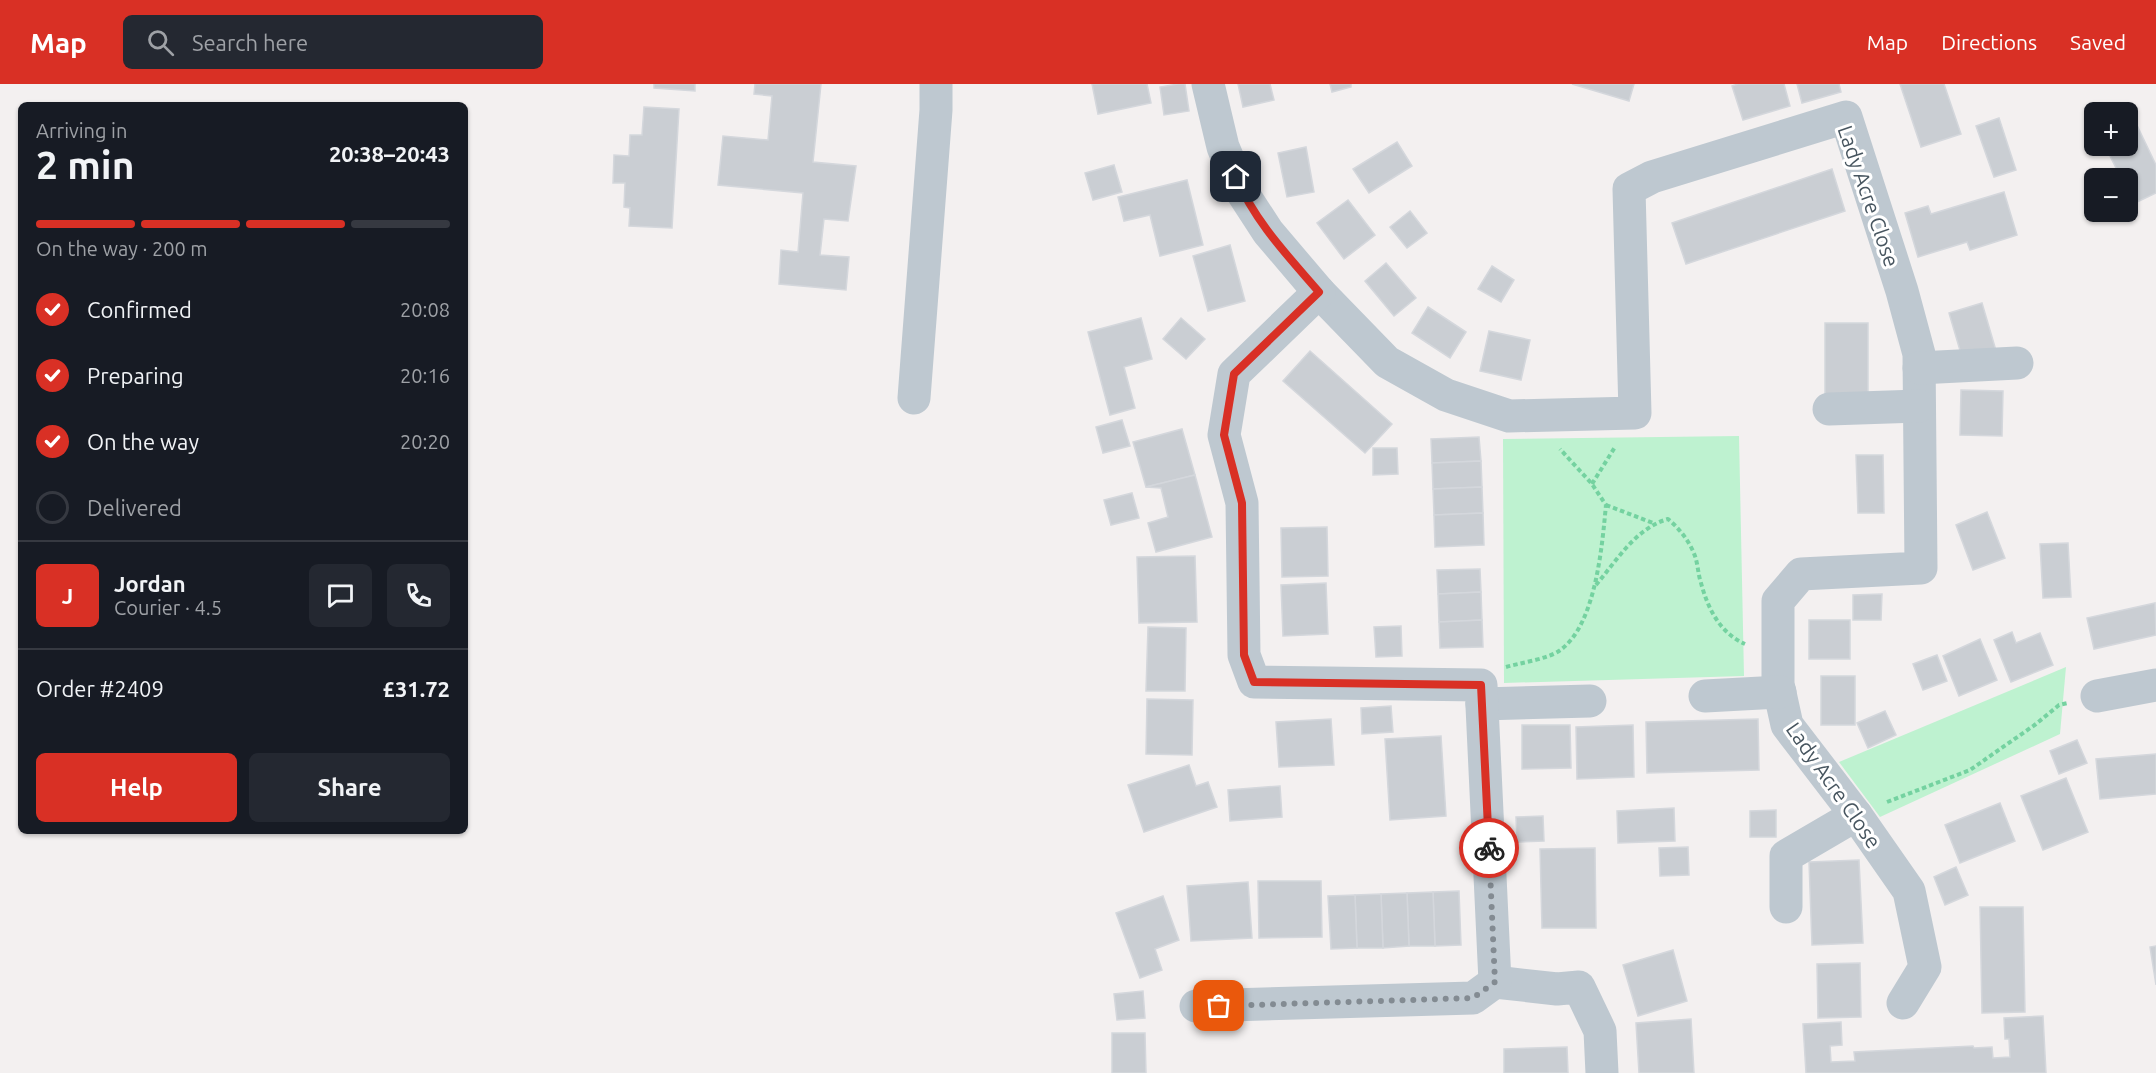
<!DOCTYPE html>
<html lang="en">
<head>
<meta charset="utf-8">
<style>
  :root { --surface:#171b24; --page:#242831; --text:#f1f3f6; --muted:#9ea1a6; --line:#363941; --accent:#d93025 }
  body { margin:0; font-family:Ubuntu,sans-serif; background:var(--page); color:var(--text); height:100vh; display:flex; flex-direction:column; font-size:22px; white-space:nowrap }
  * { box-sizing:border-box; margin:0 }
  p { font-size:20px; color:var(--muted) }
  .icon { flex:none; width:33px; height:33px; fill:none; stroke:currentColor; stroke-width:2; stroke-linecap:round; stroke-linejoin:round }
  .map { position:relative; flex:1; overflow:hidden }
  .drawer { position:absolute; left:18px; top:18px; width:450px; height:732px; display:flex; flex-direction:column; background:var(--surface); border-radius:9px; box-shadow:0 2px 4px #0004 }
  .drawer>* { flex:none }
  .controls { position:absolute; left:2084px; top:18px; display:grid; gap:12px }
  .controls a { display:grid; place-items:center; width:54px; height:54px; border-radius:9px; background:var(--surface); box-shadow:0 2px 4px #0004; font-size:30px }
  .pin { position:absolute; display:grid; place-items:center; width:51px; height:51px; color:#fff; margin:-26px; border-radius:12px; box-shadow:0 3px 9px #0006 }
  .courier { position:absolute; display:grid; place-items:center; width:60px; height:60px; margin:-30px; border:4px solid #d93025; border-radius:50%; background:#fff; color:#222; box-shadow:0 2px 8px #0007 }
  .head em { font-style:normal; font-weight:600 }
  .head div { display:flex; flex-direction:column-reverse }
  .head { display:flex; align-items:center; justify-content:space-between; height:102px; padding:0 18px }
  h1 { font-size:39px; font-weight:600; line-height:45px }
  .bar { display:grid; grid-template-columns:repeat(4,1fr); gap:9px 6px; align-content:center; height:72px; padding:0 18px }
  .bar i { height:8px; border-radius:4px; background:var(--line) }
  .bar .selected { background:var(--accent) }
  .bar p { grid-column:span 4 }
  .line { display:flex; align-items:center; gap:15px; padding:0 18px; border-top:2px solid var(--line) }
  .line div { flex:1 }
  .round { display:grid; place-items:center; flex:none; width:63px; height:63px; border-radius:9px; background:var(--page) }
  ol { padding:0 18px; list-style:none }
  li { display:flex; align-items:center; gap:18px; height:66px }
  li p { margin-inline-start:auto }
  li .icon { padding:6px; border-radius:50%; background:var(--accent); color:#fff; stroke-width:4 }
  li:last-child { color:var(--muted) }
  li i { width:33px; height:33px; border:3px solid var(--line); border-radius:50% }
  .primary-button { display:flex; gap:12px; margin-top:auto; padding:12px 18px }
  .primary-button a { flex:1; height:69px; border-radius:9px; background:var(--accent); color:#fff; font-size:24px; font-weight:600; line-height:69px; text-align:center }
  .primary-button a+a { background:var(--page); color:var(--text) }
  header { display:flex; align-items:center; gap:36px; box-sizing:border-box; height:84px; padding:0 30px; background:var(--accent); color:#fff }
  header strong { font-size:28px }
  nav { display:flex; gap:33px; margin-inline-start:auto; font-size:21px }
  .search { width:420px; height:54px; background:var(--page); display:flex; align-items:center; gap:15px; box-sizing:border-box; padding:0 21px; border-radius:9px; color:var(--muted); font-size:22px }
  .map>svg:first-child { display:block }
  .green { fill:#bef2d0 }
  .building { fill:#caced3; stroke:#d4d7dc; stroke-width:1.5 }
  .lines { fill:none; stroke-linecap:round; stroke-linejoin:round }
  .path { stroke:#74d2a0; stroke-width:4; stroke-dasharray:4.5 3; stroke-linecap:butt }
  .minor { stroke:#bec8d0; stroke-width:33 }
  .done { stroke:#838b92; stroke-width:6; stroke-dasharray:0 10.8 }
  .route { stroke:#d93025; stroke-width:8 }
  .labels { text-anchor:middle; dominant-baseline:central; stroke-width:6; stroke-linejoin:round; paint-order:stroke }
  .street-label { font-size:21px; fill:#47555f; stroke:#fff }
</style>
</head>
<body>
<header>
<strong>Map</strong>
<div class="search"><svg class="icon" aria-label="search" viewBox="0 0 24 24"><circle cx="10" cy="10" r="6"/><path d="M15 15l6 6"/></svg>Search here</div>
<nav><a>Map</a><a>Directions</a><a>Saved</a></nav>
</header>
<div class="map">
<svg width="2156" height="989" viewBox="0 0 2156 989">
  <rect width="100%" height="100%" fill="#f3f0f0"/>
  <!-- green -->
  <g class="green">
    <path d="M 1739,352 L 1744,592 L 1504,599 L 1503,355 Z"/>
    <path d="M 2066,583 L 2060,650 L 1880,733 L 1839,678 Z"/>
  </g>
  <!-- building -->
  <g class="building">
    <path d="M 654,0 L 695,0 L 695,7 L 654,4 Z"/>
    <path d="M 755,0 L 821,0 L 813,78 L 856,82 L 848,137 L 824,135 L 820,171 L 849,173 L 846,206 L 779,200 L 781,166 L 798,168 L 803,109 L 718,101 L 723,52 L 768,56 L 772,12 L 754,10 Z"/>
    <path d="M 1092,0 L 1147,0 L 1151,19 L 1098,30 Z"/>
    <path d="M 1178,0 L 1185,0 L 1189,27 L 1164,31 L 1160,3 Z"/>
    <path d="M 1238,0 L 1270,0 L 1274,16 L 1243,23 Z"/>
    <path d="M 1330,0 L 1351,0 L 1351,3 L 1332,8 Z"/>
    <path d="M 1572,0 L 1634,0 L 1629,17 Z"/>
    <path d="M 1738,0 L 1784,0 L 1790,22 L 1743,36 L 1732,2 Z"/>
    <path d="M 1797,0 L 1839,0 L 1841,8 L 1802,19 Z"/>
    <path d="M 1900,0 L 1944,0 L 1961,50 L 1921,63 Z"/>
    <path d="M 644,23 L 679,25 L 672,144 L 629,142 L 630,124 L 624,123 L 625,99 L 613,99 L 614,71 L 629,72 L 630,51 L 642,51 Z"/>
    <path d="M 1999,34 L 2016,86 L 1994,93 L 1976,42 Z"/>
    <path d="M 2134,35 L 2156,81 L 2156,109 L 2133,120 L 2127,108 L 2127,94 L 2121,94 L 2105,62 L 2127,62 L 2127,38 Z"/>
    <path d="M 1397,58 L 1412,82 L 1369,109 L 1353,85 Z"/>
    <path d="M 1306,63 L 1314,108 L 1287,113 L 1278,69 Z"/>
    <path d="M 1114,81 L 1122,108 L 1093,116 L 1085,89 Z"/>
    <path d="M 1832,85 L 1845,127 L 1686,180 L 1672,139 Z"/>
    <path d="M 1187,96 L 1203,161 L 1160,172 L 1150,131 L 1124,137 L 1118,113 Z"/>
    <path d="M 2004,108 L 2017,151 L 1970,166 L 1967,158 L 1918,173 L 1905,129 L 1928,122 L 1931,130 Z"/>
    <path d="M 1348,116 L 1375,151 L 1344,175 L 1317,139 Z"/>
    <path d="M 1410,127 L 1427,149 L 1407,164 L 1390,143 Z"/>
    <path d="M 1230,161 L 1245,217 L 1208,227 L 1193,172 Z"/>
    <path d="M 1386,179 L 1416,214 L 1394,232 L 1365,197 Z"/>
    <path d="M 1492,182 L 1514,196 L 1501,218 L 1478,205 Z"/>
    <path d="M 1982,219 L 1997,270 L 1964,280 L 1949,229 Z"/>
    <path d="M 1428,223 L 1466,248 L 1450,274 L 1412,249 Z"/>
    <path d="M 1141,234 L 1152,275 L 1124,283 L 1135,324 L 1110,331 L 1088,248 Z"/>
    <path d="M 1181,234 L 1205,255 L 1186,275 L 1163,255 Z"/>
    <rect x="1825" y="239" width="43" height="76"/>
    <path d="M 1489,247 L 1530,256 L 1521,296 L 1480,287 Z"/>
    <path d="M 1310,267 L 1392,340 L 1365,369 L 1283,297 Z"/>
    <path d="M 1961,306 L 2003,307 L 2002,352 L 1960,351 Z"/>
    <path d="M 1122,336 L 1130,362 L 1103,369 L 1096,343 Z"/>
    <path d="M 1182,345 L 1195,391 L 1146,403 L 1133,358 Z"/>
    <path d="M 1479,353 L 1481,377 L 1432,379 L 1431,355 Z"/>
    <path d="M 1373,364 L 1397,364 L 1398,390 L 1373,391 Z"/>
    <path d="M 1856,371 L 1883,371 L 1884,429 L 1858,429 Z"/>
    <path d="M 1481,377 L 1482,403 L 1433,405 L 1432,379 Z"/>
    <path d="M 1195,391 L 1212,453 L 1156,468 L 1148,439 L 1168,433 L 1161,404 L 1146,403 Z"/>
    <path d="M 1482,403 L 1483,429 L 1434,431 L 1433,405 Z"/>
    <path d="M 1132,409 L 1139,434 L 1111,441 L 1104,416 Z"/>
    <path d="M 1987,428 L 2005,474 L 1973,486 L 1956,441 Z"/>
    <path d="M 1483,429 L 1484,461 L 1435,463 L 1434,431 Z"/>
    <path d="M 1327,443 L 1328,492 L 1282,493 L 1281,444 Z"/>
    <path d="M 2068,459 L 2071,513 L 2043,514 L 2040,460 Z"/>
    <path d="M 1195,472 L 1197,538 L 1139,539 L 1137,473 Z"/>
    <path d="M 1480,485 L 1481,508 L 1438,510 L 1437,486 Z"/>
    <path d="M 1326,499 L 1328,550 L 1283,552 L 1281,501 Z"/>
    <path d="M 1481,508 L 1482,536 L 1439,538 L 1438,510 Z"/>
    <path d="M 1882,510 L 1881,536 L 1853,536 L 1853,511 Z"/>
    <path d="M 2155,519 L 2156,551 L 2094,565 L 2087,534 Z"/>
    <path d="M 1482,536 L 1483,563 L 1440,564 L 1439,538 Z"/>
    <rect x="1809" y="536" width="41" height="39"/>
    <path d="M 1401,542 L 1402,572 L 1376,573 L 1374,543 Z"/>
    <path d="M 1148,543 L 1186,544 L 1185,607 L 1146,607 Z"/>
    <path d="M 2012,548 L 2016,559 L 2040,549 L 2053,581 L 2011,598 L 1994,556 Z"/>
    <path d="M 1980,555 L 1997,596 L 1959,612 L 1943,572 Z"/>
    <path d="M 1937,571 L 1947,597 L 1923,606 L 1913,580 Z"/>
    <rect x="1821" y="592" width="34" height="49"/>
    <path d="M 1147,615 L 1193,616 L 1192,671 L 1146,670 Z"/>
    <path d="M 1391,622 L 1393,648 L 1362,650 L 1361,624 Z"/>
    <path d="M 1885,627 L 1896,651 L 1868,664 L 1857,639 Z"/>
    <path d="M 1331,635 L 1334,681 L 1279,683 L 1276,638 Z"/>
    <path d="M 1758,635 L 1759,686 L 1647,689 L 1646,638 Z"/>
    <path d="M 1522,641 L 1570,641 L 1571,684 L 1522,685 Z"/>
    <path d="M 1633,641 L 1634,693 L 1577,695 L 1576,643 Z"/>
    <path d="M 1441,652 L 1446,732 L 1390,736 L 1385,655 Z"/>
    <path d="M 2077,656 L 2087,679 L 2059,690 L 2050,667 Z"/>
    <path d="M 2156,670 L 2156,710 L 2100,715 L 2096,675 Z"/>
    <path d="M 1189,681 L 1196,702 L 1208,698 L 1217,723 L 1144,748 L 1128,701 Z"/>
    <path d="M 2066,694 L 2088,748 L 2043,766 L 2021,712 Z"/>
    <path d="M 1280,702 L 1282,733 L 1230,737 L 1228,706 Z"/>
    <path d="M 2000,719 L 2015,757 L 1960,779 L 1945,741 Z"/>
    <path d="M 1674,724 L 1675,757 L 1618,759 L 1617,727 Z"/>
    <path d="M 1776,726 L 1776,753 L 1750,753 L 1750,727 Z"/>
    <path d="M 1543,732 L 1544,757 L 1517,758 L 1516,733 Z"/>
    <path d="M 1688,763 L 1689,791 L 1660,792 L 1659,764 Z"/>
    <path d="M 1595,764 L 1596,844 L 1542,844 L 1540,765 Z"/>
    <path d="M 1859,776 L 1863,859 L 1812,861 L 1809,778 Z"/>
    <path d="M 1956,783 L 1968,811 L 1945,821 L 1934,793 Z"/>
    <path d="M 1258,797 L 1321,797 L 1322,853 L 1259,854 Z"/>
    <path d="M 1248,798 L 1252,854 L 1191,857 L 1187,802 Z"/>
    <path d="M 1459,807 L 1461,861 L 1435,862 L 1433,808 Z"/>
    <path d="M 1433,808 L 1435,862 L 1409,862 L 1407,809 Z"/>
    <path d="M 1407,809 L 1409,862 L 1383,864 L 1381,810 Z"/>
    <path d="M 1381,810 L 1383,864 L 1357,864 L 1355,811 Z"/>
    <path d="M 1355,811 L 1357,864 L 1331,865 L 1328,812 Z"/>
    <path d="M 1163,812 L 1179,856 L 1155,865 L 1162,886 L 1140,894 L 1116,829 Z"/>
    <path d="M 1980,823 L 2023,823 L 2025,928 L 1982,929 Z"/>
    <path d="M 2156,862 L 2156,901 L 2150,863 Z"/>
    <path d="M 1673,866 L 1687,917 L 1638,932 L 1623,881 Z"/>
    <path d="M 1860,879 L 1861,933 L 1818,934 L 1817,880 Z"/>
    <path d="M 1143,907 L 1145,934 L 1117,936 L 1114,910 Z"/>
    <path d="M 2043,932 L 2046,989 L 1806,989 L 1803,940 L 1841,938 L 1842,961 L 1830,962 L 1831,978 L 1855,977 L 1854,968 L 1973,962 L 1974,964 L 1992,963 L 1993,974 L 2010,973 L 2009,955 L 2005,955 L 2004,934 Z"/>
    <path d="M 1691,935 L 1694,989 L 1639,989 L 1636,939 Z"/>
    <path d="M 1112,949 L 1145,949 L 1146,989 L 1112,989 Z"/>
    <path d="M 1567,963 L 1568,989 L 1504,989 L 1504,965 Z"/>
  </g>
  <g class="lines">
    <!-- path -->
    <g class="path">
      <path d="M 1592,400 L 1615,363"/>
      <path d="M 1606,421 L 1653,439"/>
      <path d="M 1596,501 C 1617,476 1636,444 1668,435 C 1679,444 1690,458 1695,472 C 1698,481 1698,490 1701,499 C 1708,525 1720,549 1745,560"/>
      <path d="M 1506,583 C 1520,579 1547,575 1559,567 C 1596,542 1602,462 1606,421 L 1592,400 L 1560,365"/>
      <path d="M 1887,718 L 1970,686 L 2036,640 L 2059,621 L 2068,619"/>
    </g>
    <!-- minor -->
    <g class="minor">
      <path d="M 1208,0 L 1223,63 L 1242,108 L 1268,148 L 1319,208 L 1387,278 L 1446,311 L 1509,332 L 1635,329 L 1629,105 L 1652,93 L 1846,33 L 1902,207 L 1919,270 L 1921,484 L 1801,490 L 1778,517 L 1778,600 L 1787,641 L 1856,731 L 1909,807 L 1925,883 L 1903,919"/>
      <path d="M 1919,284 L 2017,279"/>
      <path d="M 914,314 L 936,26 L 936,0"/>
      <path d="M 1829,325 L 1919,322"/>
      <path d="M 1705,612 L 1780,608"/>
      <path d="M 2097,612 L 2156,601"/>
      <path d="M 1482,620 L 1590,617"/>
      <path d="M 1786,823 L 1786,772 L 1856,731"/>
      <path d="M 1495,898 L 1557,905 L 1579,903 L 1600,947 L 1602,989"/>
      <path d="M 1196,922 L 1473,914 L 1495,898 L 1481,601 L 1254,598 L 1244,571 L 1242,419 L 1224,351 L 1234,290 L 1319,208"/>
    </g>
  </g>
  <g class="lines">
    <!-- done -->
    <path class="done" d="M 1219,922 L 1473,914 L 1495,898 L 1489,764"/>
    <!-- route -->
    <path class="route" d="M 1236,93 C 1255,138 1288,172 1319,208 L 1234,290 L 1224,351 L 1242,419 L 1244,571 L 1254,598 L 1481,601 L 1489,764"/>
  </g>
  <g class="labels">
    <!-- street labels -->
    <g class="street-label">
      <text transform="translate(1869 112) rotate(71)">Lady Acre Close</text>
      <text transform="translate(1834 701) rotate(55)">Lady Acre Close</text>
    </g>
  </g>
</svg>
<div class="controls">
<a>+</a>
<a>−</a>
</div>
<div class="pin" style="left:1219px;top:922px;background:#ea580c"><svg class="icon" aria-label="bag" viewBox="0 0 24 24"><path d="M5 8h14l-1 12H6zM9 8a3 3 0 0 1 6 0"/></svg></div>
<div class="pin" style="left:1236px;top:93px;background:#1f2937"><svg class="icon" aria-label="home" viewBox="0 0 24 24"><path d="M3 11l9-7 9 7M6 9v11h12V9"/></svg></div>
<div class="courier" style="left:1489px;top:764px"><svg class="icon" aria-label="bike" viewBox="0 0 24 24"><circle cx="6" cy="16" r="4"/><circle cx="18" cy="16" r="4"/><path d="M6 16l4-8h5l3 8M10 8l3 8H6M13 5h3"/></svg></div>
<section class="drawer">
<div class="head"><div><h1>2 min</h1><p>Arriving in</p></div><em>20:38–20:43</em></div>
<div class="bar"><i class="selected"></i><i class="selected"></i><i class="selected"></i><i></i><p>On the way · 200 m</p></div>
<ol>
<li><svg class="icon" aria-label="check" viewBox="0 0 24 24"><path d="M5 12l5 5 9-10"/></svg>Confirmed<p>20:08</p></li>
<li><svg class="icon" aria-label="check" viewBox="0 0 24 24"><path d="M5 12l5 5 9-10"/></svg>Preparing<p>20:16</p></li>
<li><svg class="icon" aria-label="check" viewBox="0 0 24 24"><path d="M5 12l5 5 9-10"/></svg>On the way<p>20:20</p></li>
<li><i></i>Delivered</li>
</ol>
<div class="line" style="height:108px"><b class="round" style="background:var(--accent);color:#fff">J</b><div><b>Jordan</b><p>Courier · 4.5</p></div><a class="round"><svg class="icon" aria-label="chat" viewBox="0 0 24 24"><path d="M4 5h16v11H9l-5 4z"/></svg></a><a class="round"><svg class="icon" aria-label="phone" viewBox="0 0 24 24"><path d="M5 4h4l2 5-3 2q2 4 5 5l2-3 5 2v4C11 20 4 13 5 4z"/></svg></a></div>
<div class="line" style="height:78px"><div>Order #2409</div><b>£31.72</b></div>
<div class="primary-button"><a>Help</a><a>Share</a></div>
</section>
</div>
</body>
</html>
